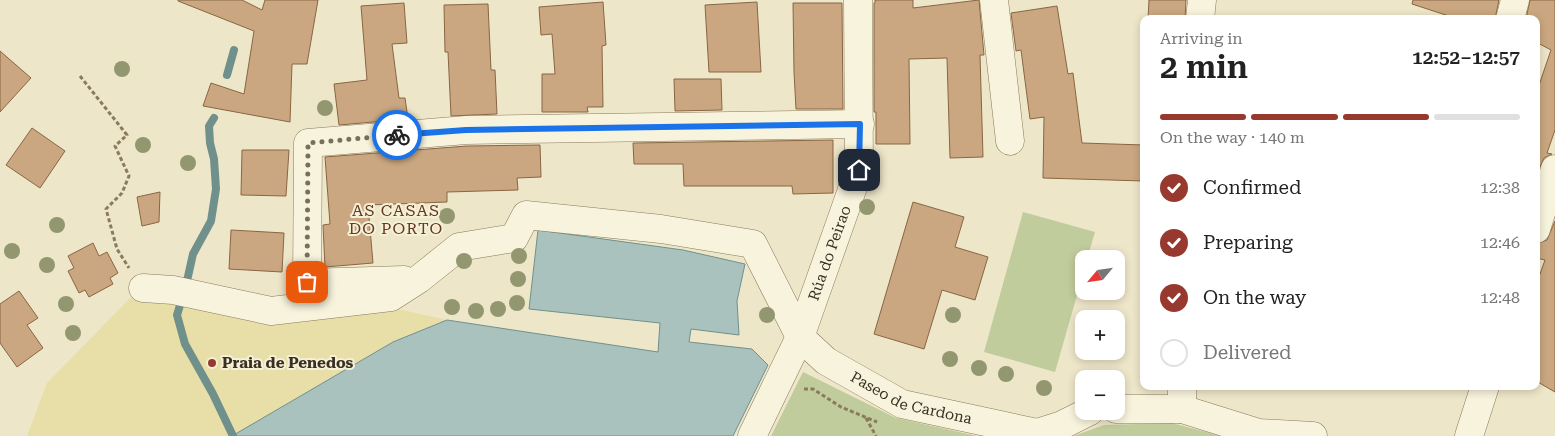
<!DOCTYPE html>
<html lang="en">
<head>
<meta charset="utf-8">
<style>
  :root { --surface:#fff; --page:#f2f2f2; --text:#222; --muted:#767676; --line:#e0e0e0; --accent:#97392f }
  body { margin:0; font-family:"Roboto Serif",serif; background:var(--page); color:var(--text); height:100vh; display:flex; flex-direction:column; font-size:19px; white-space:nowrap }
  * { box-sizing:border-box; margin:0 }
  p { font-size:16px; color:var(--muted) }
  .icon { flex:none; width:28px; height:28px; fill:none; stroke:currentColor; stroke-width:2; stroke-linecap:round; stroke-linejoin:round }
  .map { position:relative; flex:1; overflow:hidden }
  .side { position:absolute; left:1140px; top:15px; width:400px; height:375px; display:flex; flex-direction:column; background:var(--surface); border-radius:10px; box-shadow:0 2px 8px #0003 }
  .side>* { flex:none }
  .needle { width:32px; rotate:241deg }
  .tools { position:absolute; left:1075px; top:250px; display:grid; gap:10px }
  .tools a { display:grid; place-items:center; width:50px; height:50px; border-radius:10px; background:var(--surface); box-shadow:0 2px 8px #0003; font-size:25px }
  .pin { position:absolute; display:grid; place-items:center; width:42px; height:42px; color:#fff; margin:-21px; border-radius:10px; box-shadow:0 2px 8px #0006 }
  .courier { position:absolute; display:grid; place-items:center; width:50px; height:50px; margin:-25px; border:4px solid #1a73e8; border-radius:50%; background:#fff; color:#222; box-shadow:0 1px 6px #0007 }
  .summary em { font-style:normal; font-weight:600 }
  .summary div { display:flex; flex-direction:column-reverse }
  .summary { display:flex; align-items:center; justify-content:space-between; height:85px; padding:0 20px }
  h1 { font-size:32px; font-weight:600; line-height:38px }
  .bar { display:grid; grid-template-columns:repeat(4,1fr); gap:8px 5px; align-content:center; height:60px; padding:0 20px }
  .bar i { height:6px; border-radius:4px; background:var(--line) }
  .bar .current { background:var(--accent) }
  .bar p { grid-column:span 4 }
  ol { padding:0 20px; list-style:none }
  li { display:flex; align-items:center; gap:15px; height:55px }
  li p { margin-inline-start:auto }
  li .icon { padding:5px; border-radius:50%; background:var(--accent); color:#fff; stroke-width:4 }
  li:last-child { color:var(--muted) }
  li i { width:28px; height:28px; border:2px solid var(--line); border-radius:50% }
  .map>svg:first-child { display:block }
  .green { fill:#c1cc9c }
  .sand { fill:#e8dea7 }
  .water { fill:#a9c2bd; stroke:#70908c }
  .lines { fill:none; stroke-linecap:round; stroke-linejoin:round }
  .stream { stroke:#70908c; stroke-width:8 }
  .building { fill:#caa780; stroke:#864 }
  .minor-casing { stroke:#8a7a5e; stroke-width:29 }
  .path { stroke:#8a7a5e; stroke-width:3; stroke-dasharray:4 2.5; stroke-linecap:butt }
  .minor { stroke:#f8f3dc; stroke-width:28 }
  .tree { fill:#929770 }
  .done { stroke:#79705c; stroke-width:5; stroke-dasharray:0 9 }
  .route { stroke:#1a73e8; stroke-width:6 }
  .poi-dot { fill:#97392f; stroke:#f5f0d8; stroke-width:2 }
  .labels { text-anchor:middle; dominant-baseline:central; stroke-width:4; stroke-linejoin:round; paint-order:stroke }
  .street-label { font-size:15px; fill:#3a3021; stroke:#f5f0d8 }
  .poi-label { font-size:15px; font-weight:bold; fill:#3a3021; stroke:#f5f0d8; text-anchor:start }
  .neighbourhood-label { font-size:16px; letter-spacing:1px; fill:#663721; stroke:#f5f0d8 }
</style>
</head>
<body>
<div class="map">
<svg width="1555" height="436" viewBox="0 0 1555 436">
  <rect width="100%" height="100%" fill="#eee6c9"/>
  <!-- green -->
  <g class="green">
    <path d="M 1023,212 L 1095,232 L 1087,259 L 1084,259 L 1084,271 L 1055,372 L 984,352 Z"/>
    <path d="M 803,372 L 896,418 L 977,436 L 771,436 Z"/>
    <path d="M 1172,423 L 1221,436 L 1073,436 L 1104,425 Z"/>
  </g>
  <!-- sand -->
  <path class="sand" d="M 139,289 L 389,307 L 447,320 L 392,342 L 233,436 L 27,436 L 47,383 Z"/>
  <!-- water -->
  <path class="water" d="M 538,230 L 683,250 L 745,264 L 737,301 L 739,335 L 691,329 L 689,342 L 752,349 L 768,365 L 733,436 L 232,436 L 393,342 L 447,320 L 658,352 L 660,323 L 529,309 Z"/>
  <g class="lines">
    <!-- stream -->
    <g class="stream">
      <path d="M 227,75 L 234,50"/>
      <path d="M 187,281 L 193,254 L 211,221 L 216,189 L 214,159 L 210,143 L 209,126 L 214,118"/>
      <path d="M 182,299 L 177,315 L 185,344 L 213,394 L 233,436"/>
    </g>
  </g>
  <!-- building -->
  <g class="building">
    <path d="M 178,0 L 242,0 L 262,10 L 265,0 L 318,0 L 307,64 L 292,64 L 290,122 L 203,106 L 211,83 L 244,94 L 254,31 L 178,1 Z"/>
    <path d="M 875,0 L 913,0 L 913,8 L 979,0 L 984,55 L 980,55 L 983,157 L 950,158 L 947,58 L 909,59 L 910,144 L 876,144 L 876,112 L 874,112 L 874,3 L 875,3 Z"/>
    <path d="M 1149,0 L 1186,0 L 1185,19 L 1148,19 Z"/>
    <path d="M 1413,0 L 1499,0 L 1495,19 L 1458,19 L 1412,4 Z"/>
    <path d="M 1530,0 L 1555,0 L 1555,130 L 1547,153 L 1552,154 L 1544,158 L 1536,176 L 1536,94 L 1551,50 L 1536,42 L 1536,19 L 1526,19 Z"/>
    <path d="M 603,2 L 606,45 L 602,46 L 603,107 L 587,107 L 588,112 L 542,112 L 542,74 L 555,74 L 552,34 L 541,35 L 539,7 Z"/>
    <path d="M 757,2 L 761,72 L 709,72 L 705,5 Z"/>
    <path d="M 404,3 L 407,43 L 392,44 L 399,98 L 405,98 L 408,119 L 339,125 L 334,84 L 367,80 L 361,6 Z"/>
    <path d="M 793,3 L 842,3 L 843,109 L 796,109 L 794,72 Z"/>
    <path d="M 488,4 L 491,70 L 495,70 L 497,114 L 451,116 L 448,52 L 445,52 L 444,5 Z"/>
    <path d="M 1057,6 L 1068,74 L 1073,73 L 1082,143 L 1144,145 L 1144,181 L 1043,178 L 1044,117 L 1030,119 L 1021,50 L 1016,51 L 1011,13 Z"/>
    <path d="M 0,51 L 31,78 L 0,112 Z"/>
    <path d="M 674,79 L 721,79 L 722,110 L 675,111 Z"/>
    <path d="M 32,128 L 65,151 L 40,188 L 6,165 Z"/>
    <path d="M 833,140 L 833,193 L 793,194 L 792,186 L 684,186 L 683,164 L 634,164 L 633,143 Z"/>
    <path d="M 540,145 L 541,177 L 517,178 L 518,190 L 447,192 L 447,202 L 368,205 L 373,263 L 325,267 L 323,225 L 330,224 L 325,157 L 467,146 Z"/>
    <path d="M 242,150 L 289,150 L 286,196 L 241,195 Z"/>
    <path d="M 160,192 L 159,222 L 142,226 L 137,197 Z"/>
    <path d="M 913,202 L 964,217 L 955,247 L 988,257 L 975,300 L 942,290 L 924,349 L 874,334 Z"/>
    <path d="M 1555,221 L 1555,392 L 1536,381 L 1536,285 L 1545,260 L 1536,258 L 1536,244 L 1547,240 Z"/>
    <path d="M 231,230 L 284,233 L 282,272 L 229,269 Z"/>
    <path d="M 93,243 L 99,256 L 107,252 L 118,273 L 110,278 L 113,284 L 89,297 L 85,290 L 79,293 L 68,271 L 74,268 L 68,256 Z"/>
    <path d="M 19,291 L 38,318 L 27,325 L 43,348 L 17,367 L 0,343 L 0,304 Z"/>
  </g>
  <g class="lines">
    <defs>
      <g id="minor">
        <path d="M 994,0 L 1010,141"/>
        <path d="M 1200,19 L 1202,0"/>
        <path d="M 1510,19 L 1515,0"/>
        <path d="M 1536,229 L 1555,169"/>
        <path d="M 404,280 L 307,283 L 308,143 L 466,130 L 860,124"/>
        <path id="s1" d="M 143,288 L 173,290 L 271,311 L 391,297 L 419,279 L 459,247 L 514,238 L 526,215 L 661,229 L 753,244 L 800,337 L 826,361 L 902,404 L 1037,433 L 1062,425 L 1090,411"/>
        <path d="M 1116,409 L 1182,409 L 1259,433 L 1313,436"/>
        <path d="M 1182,409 L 1182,386"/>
        <path id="s2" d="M 752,436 L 800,337 L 859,170 L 858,0"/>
        <path d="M 1469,436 L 1485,386"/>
      </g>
    </defs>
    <!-- minor casing -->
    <use href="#minor" class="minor-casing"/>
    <!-- path -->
    <g class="path">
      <path d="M 80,76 L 127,135 L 115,146 L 129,176 L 122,193 L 106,209 L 117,249 L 129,268"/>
      <path d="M 804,389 L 813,389 L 841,407 L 877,422"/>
      <path d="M 866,418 L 876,436"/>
    </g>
    <!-- minor -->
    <use href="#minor" class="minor"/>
  </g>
  <!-- trees -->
  <g class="tree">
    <circle cx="122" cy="69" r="8"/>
    <circle cx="325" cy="108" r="8"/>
    <circle cx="143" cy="145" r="8"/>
    <circle cx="188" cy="163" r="8"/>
    <circle cx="867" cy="207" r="8"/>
    <circle cx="447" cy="216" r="8"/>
    <circle cx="57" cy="225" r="8"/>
    <circle cx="12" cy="251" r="8"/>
    <circle cx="519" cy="256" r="8"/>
    <circle cx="464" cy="261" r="8"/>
    <circle cx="47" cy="265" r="8"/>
    <circle cx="518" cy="279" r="8"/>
    <circle cx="517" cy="303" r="8"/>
    <circle cx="66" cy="304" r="8"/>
    <circle cx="452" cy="307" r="8"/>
    <circle cx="498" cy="309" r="8"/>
    <circle cx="476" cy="311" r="8"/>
    <circle cx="767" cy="315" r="8"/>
    <circle cx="953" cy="315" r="8"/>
    <circle cx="73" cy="333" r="8"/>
    <circle cx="950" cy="359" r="8"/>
    <circle cx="979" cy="368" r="8"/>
    <circle cx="1006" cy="374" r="8"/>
    <circle cx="1044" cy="388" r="8"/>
  </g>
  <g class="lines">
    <!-- done -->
    <path class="done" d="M 307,282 L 308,143 L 397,135"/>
    <!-- route -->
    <path class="route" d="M 397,135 L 466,130 L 860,124 L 859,170"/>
  </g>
  <!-- markers -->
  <circle class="poi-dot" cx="212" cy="363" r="5"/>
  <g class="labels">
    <!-- street labels -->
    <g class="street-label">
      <text stroke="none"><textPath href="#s2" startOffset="199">Rúa do Peirao</textPath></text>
      <text stroke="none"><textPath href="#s1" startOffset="880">Paseo de Cardona</textPath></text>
    </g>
    <!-- poi labels -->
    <g class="poi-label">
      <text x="222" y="363">Praia de Penedos</text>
    </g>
    <!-- neighbourhood labels -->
    <g class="neighbourhood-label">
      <text x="396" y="210">AS CASAS<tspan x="396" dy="18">DO PORTO</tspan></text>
    </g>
  </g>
</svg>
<div class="tools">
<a><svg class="needle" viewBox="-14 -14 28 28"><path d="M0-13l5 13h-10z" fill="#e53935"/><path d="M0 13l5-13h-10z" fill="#767676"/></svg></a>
<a>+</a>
<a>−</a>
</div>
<div class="pin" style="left:307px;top:282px;background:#ea580c"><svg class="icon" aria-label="bag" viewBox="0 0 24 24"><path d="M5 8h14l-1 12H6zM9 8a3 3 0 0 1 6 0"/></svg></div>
<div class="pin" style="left:859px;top:170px;background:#1f2937"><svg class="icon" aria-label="home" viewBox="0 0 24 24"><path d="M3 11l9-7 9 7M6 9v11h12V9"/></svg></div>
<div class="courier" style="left:397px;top:135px"><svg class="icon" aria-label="bike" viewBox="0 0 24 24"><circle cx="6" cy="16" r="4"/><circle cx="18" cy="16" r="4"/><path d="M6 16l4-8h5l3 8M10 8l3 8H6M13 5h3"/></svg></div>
<section class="side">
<div class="summary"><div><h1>2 min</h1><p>Arriving in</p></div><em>12:52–12:57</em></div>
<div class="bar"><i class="current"></i><i class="current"></i><i class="current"></i><i></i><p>On the way · 140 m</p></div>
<ol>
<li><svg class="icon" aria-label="check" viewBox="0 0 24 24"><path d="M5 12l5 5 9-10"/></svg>Confirmed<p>12:38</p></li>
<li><svg class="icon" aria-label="check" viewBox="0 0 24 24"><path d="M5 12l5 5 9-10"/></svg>Preparing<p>12:46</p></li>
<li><svg class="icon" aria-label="check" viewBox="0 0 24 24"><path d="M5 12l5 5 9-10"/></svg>On the way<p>12:48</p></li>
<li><i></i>Delivered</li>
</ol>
</section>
</div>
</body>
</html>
